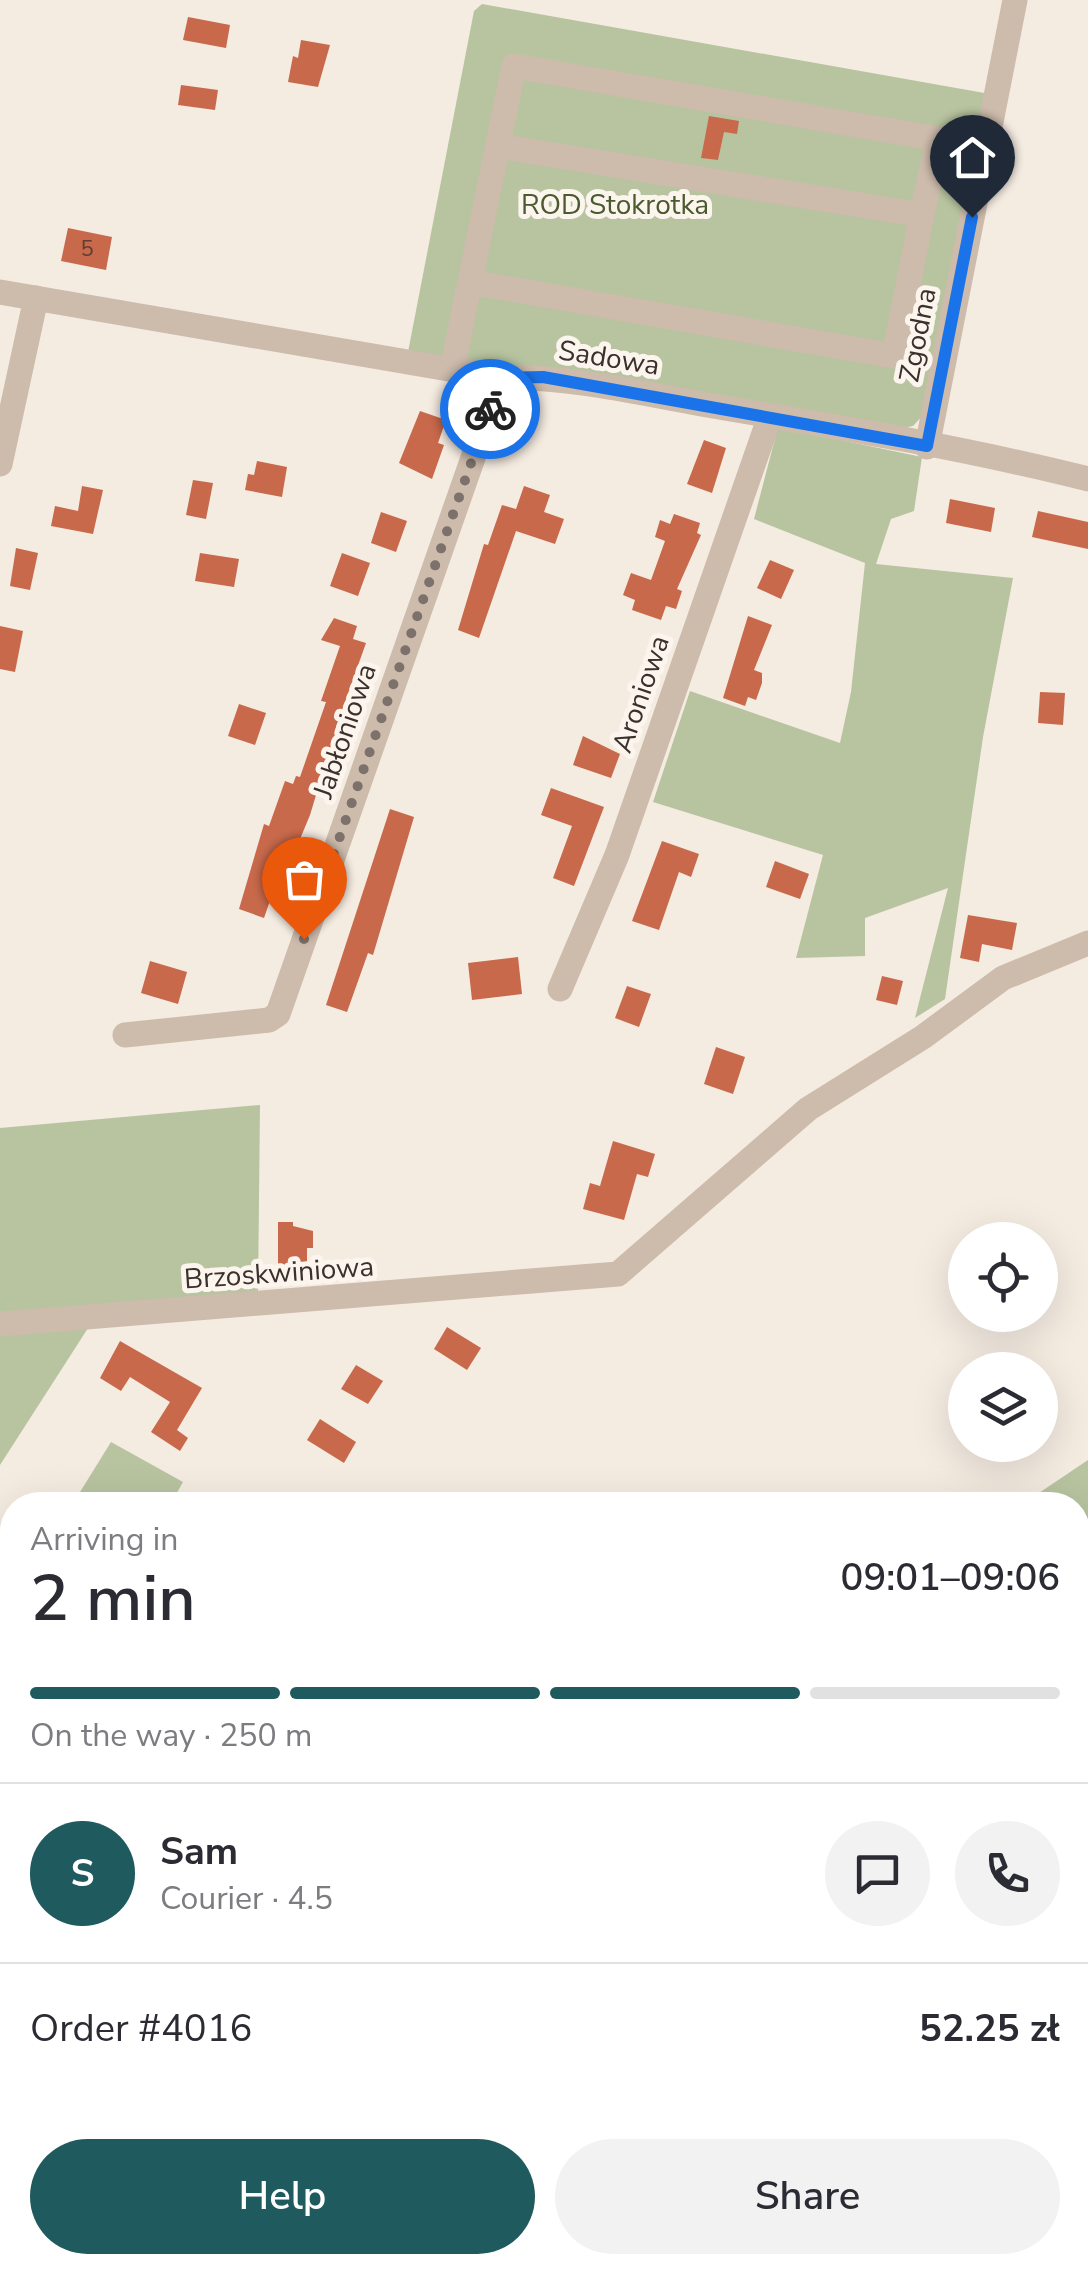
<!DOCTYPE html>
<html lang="en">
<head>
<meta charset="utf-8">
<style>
  :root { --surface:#fff; --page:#f2f2f3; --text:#2b2b33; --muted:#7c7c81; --line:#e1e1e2; --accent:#1f5a5e }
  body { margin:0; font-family:"Nunito Sans",sans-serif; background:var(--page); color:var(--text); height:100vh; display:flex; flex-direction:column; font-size:38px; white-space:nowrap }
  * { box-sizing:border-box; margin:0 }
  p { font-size:32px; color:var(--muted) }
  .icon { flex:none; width:55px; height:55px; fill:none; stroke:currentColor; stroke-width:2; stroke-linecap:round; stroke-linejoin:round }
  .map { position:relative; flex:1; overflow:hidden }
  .panel { position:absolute; left:0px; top:1492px; width:1090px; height:782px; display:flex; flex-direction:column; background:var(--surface); border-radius:40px 40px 0 0; box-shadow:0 10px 40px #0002 }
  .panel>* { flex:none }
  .controls { position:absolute; left:948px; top:1222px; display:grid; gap:20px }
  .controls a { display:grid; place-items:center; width:110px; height:110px; border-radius:50%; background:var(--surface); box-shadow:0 10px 40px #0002; font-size:50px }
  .pin { position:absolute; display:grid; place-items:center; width:85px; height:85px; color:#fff; margin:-102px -42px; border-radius:50% 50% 50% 0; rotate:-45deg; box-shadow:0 0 10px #0007 }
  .pin .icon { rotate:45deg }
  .courier { position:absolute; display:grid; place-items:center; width:100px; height:100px; margin:-50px; border:8px solid #1a73e8; border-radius:50%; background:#fff; color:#222; box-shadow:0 2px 12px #0007 }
  .head em { font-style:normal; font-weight:600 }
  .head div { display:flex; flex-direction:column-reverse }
  .head { display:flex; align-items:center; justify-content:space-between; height:170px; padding:0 30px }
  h1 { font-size:65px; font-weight:600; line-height:75px }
  .bar { display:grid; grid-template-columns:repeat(4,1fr); gap:15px 10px; align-content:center; height:120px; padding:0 30px }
  .bar i { height:12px; border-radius:8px; background:var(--line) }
  .bar .active { background:var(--accent) }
  .bar p { grid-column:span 4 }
  .line { display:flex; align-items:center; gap:25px; padding:0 30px; border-top:2px solid var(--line) }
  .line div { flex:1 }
  .round { display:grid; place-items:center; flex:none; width:105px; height:105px; border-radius:52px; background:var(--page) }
  .cta { display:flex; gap:20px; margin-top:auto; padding:20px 30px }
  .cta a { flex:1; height:115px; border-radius:60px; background:var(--accent); color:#fff; font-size:40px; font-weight:600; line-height:115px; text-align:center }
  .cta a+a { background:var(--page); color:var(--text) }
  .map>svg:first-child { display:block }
  .green { fill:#b8c4a0 }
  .building { fill:#c8694b }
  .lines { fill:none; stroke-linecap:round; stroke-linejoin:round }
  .path { stroke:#b9a596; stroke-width:4; stroke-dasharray:5 5; stroke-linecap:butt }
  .minor { stroke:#cdbbac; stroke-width:25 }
  .done { stroke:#7c716b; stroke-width:10; stroke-dasharray:0 18 }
  .route { stroke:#1a73e8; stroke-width:12 }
  .labels { text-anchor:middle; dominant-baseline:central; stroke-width:10; stroke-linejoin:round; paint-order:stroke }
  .number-label { font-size:22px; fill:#5e3e33 }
  .park-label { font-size:28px; fill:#4a5a2e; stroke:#fbf5ee }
  .street-label { font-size:28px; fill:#3b302b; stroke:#fbf5ee }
</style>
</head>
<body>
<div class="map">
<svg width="1088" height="2273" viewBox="0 0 1088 2273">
  <rect width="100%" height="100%" fill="#f4ebe1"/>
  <!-- green -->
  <g class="green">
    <path d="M 482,4 L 990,94 L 926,412 L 913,426 L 899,429 L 408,352 L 474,11 Z"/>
    <path d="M 778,427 L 922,457 L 914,511 L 891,519 L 876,564 L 1013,578 L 983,737 L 945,999 L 915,1018 L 948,888 L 865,918 L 865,956 L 796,958 L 823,855 L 653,802 L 690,691 L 840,743 L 851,692 L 865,563 L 754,519 Z"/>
    <path d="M 260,1105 L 258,1293 L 0,1314 L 0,1128 Z"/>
    <path d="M 90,1325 L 0,1465 L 0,1336 Z"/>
    <path d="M 111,1442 L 183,1482 L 170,1505 L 72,1505 Z"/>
    <path d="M 1088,1460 L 1088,2083 L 1078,2082 L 1078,1505 L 1021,1505 Z"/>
    <path d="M 12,2138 L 12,2262 L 441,2263 L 438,2273 L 13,2273 L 0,2269 L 0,2141 Z"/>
  </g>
  <!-- building -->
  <g class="building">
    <path d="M 188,17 L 230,25 L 226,48 L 183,40 Z"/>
    <path d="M 301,40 L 330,45 L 318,87 L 288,82 L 293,56 L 298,58 Z"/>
    <path d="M 181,85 L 218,90 L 215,110 L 178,105 Z"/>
    <path d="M 709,116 L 739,121 L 737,134 L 724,132 L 718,160 L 701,158 Z"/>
    <path d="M 68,228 L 112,237 L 106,270 L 61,261 Z"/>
    <path d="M 420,411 L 446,420 L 438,443 L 444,445 L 432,479 L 399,463 Z"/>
    <path d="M 704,440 L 726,448 L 712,493 L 687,484 Z"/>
    <path d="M 257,461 L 287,467 L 282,497 L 245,490 L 248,474 L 254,475 Z"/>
    <path d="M 193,480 L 213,483 L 206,519 L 186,515 Z"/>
    <path d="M 82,486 L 103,490 L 93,534 L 51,526 L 55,506 L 78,511 Z"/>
    <path d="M 524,486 L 550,495 L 544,512 L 564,519 L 555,544 L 516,531 L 479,638 L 458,630 L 484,544 L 488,545 L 502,505 L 516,509 Z"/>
    <path d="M 950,499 L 995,508 L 991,532 L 946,523 Z"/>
    <path d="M 1038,511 L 1088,522 L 1088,549 L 1032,537 Z"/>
    <path d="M 381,512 L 407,521 L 396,552 L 371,543 Z"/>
    <path d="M 674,514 L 700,523 L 697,533 L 701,535 L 677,589 L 682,591 L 676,609 L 666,606 L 661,620 L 632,610 L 635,600 L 623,595 L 631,573 L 651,580 L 665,541 L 655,537 L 660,520 L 670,524 Z"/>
    <path d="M 16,548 L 38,553 L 30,590 L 10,586 Z"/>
    <path d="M 200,553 L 239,559 L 234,587 L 195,581 Z"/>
    <path d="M 342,553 L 370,563 L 358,596 L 330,586 Z"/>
    <path d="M 770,560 L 794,570 L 781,599 L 757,588 Z"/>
    <path d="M 748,616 L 772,625 L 754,670 L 762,673 L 762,683 L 756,700 L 748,697 L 745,706 L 723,698 Z"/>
    <path d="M 334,618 L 357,626 L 353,639 L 366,643 L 335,730 L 343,732 L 332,764 L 326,762 L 310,815 L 288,868 L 282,866 L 264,918 L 239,909 L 264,824 L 269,826 L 285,781 L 293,784 L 296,776 L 300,777 L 326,702 L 321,701 L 340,646 L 321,640 Z"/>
    <path d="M 0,626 L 23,631 L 15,672 L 0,669 Z"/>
    <path d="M 1040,692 L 1065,693 L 1063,725 L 1038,723 Z"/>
    <path d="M 239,704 L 266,713 L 255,745 L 228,736 Z"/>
    <path d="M 583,736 L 620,754 L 611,778 L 573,765 Z"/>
    <path d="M 551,788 L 604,807 L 574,886 L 553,878 L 572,826 L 541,815 Z"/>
    <path d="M 390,809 L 414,817 L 373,955 L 368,953 L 347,1012 L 326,1005 Z"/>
    <path d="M 662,841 L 699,854 L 691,877 L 679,872 L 659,930 L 632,921 Z"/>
    <path d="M 775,861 L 809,874 L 800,899 L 766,887 Z"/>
    <path d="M 968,915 L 1017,923 L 1012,950 L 982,944 L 979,962 L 960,958 Z"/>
    <path d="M 518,957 L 522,994 L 472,1000 L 468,963 Z"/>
    <path d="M 150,961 L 187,972 L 178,1004 L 141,993 Z"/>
    <path d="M 882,976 L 903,981 L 897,1005 L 876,1000 Z"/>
    <path d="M 627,986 L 651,994 L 639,1027 L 615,1018 Z"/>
    <path d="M 716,1047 L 745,1057 L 733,1094 L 704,1084 Z"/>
    <path d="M 613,1141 L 655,1154 L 648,1177 L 637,1174 L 624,1220 L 583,1209 L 590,1183 L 600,1186 Z"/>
    <path d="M 278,1222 L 293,1222 L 293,1226 L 313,1231 L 313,1248 L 307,1248 L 307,1269 L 278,1269 Z"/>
    <path d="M 447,1327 L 481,1348 L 467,1370 L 434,1349 Z"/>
    <path d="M 120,1341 L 202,1388 L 177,1430 L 188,1438 L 180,1451 L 151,1432 L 170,1402 L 130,1377 L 121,1391 L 100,1378 Z"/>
    <path d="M 356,1365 L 383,1381 L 368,1404 L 341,1389 Z"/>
    <path d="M 320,1419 L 356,1442 L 344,1463 L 307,1440 Z"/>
  </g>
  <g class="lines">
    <!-- path -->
    <g class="path">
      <path d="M 1078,1989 L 1088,1979"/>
      <path d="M 516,2273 L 517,2262"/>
    </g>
    <!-- minor -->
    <g class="minor">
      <path d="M 498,146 L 922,215 L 938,139"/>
      <path d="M 470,282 L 894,356 L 922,215"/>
      <path d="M 0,292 L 501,378 C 572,376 643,394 713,406 C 838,427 965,448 1088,479"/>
      <path d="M 452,369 L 514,66 L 986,147"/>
      <path d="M 927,447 L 1015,0"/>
      <path d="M 0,464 L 36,298"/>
      <path d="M 560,989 L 617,855 L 770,416"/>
      <path d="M 125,1035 L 269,1020 L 278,1014 L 501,378"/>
      <path d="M 0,1324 L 618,1274 L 808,1109 L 923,1037 L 1003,978 L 1088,943"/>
    </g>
  </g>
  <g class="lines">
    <!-- done -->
    <path class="done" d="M 304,939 L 490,409"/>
    <!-- route -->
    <path class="route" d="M 490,409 L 501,378 L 543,377 L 927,446 L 972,217"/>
  </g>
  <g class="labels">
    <!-- number labels -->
    <g class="number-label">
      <text x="87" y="249">5</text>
    </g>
    <!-- park labels -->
    <g class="park-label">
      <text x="615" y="205">ROD Stokrotka</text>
    </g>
    <!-- street labels -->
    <g class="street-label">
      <text transform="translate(918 335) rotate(-79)">Zgodna</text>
      <text transform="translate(609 358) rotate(9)">Sadowa</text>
      <text transform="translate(641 694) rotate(-71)">Aroniowa</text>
      <text transform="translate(345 731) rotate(-71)">Jabłoniowa</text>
      <text transform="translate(279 1273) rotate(-4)">Brzoskwiniowa</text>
    </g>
  </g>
</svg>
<div class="controls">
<a><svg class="icon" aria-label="locate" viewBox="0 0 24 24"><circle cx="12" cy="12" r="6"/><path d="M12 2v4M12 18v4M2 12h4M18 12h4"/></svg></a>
<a><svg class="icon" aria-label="layers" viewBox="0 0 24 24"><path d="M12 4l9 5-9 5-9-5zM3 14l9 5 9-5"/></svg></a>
</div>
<div class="pin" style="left:304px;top:939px;background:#ea580c"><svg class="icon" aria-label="bag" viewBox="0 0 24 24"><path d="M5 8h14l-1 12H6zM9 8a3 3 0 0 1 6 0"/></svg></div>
<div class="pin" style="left:972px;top:217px;background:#1f2937"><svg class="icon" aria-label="home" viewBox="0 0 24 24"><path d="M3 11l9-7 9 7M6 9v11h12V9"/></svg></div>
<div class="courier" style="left:490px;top:409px"><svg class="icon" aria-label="bike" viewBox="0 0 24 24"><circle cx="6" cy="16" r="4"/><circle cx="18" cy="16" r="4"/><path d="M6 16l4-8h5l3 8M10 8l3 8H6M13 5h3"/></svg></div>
<section class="panel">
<div class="head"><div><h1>2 min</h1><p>Arriving in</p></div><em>09:01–09:06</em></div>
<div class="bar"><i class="active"></i><i class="active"></i><i class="active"></i><i></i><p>On the way · 250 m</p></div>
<div class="line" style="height:180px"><b class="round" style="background:var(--accent);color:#fff">S</b><div><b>Sam</b><p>Courier · 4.5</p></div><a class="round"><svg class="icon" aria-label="chat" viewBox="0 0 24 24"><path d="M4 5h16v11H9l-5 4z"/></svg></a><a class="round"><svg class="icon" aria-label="phone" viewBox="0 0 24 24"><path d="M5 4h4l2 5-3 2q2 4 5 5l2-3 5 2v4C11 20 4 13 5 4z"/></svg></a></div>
<div class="line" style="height:130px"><div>Order #4016</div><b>52.25 zł</b></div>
<div class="cta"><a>Help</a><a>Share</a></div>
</section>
</div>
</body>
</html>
